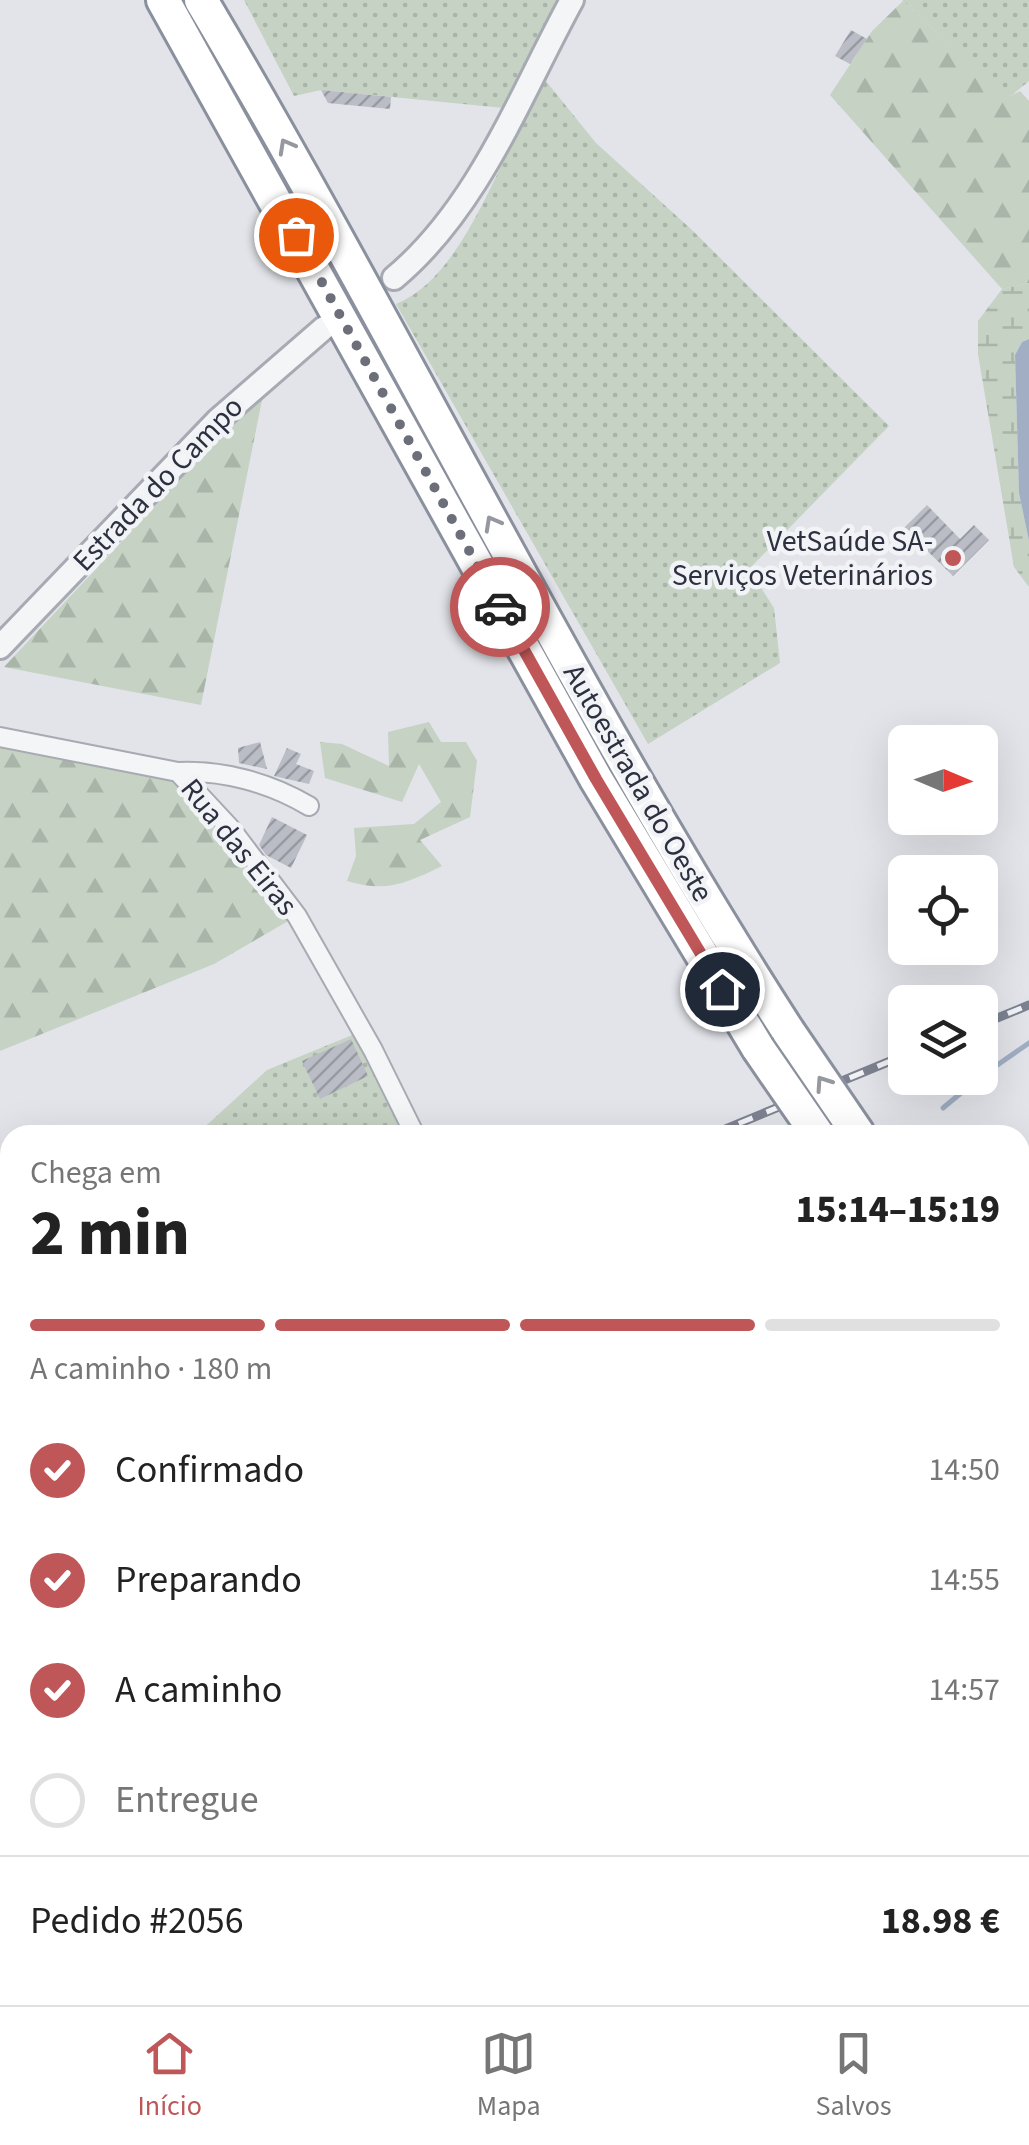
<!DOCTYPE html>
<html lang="pt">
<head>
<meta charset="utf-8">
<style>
  :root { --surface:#fff; --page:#f6f6f6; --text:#222; --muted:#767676; --line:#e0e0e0; --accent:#bf5658 }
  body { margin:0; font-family:"Source Sans 3",sans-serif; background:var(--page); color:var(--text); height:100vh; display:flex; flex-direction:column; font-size:38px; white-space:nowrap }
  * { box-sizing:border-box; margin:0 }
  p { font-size:32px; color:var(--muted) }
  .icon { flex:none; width:55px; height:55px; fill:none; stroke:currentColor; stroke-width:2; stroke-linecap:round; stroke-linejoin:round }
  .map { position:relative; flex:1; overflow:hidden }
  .drawer { position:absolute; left:0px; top:1125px; width:1030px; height:880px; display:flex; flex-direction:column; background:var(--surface); border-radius:30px 30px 0 0; box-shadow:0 10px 40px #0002 }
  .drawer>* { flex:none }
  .needle { width:65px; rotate:92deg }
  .buttons { position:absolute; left:888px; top:725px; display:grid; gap:20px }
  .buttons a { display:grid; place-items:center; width:110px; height:110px; border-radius:15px; background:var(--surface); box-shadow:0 10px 40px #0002; font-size:50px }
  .pin { position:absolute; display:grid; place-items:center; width:85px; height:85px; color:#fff; margin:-42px; border:5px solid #fff; border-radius:50%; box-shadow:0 2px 10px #0007 }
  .courier { position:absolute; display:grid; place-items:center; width:100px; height:100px; margin:-50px; border:8px solid #bf5658; border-radius:50%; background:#fff; color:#222; box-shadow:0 2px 12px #0007 }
  .headline em { font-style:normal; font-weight:800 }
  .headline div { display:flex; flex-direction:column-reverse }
  .headline { display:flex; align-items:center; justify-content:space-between; height:170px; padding:0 30px }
  h1 { font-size:65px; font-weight:800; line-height:75px }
  .bar { display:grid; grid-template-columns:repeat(4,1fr); gap:15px 10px; align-content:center; height:120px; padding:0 30px }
  .bar i { height:12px; border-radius:8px; background:var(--line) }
  .bar .selected { background:var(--accent) }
  .bar p { grid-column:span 4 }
  .line { display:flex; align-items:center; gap:25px; padding:0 30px; border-top:2px solid var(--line) }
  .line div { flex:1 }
  ol { padding:0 30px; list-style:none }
  li { display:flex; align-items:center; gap:30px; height:110px }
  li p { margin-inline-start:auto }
  li .icon { padding:10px; border-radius:50%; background:var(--accent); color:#fff; stroke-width:4 }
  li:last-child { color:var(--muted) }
  li i { width:55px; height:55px; border:5px solid var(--line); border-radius:50% }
  .tab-bar { display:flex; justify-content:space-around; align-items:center; height:140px; border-top:2px solid var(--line); background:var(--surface); font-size:28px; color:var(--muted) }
  .tab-bar a { display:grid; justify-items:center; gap:5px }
  .tab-bar .selected { color:var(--accent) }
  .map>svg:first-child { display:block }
  .grass { fill:url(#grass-dots) }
  .forest { fill:url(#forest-firs) }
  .wetland { fill:url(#wetland-marsh) }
  .water { fill:#a1aec4 }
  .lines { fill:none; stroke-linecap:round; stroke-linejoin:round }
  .stream { stroke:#a1aec4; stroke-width:5 }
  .building { fill:url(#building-hatch) }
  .minor-casing { stroke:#a8aab3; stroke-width:22 }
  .tertiary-casing { stroke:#a8aab3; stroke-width:28 }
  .motorway-casing { stroke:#8b909e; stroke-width:38 }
  .minor { stroke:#f4f5f7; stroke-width:18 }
  .tertiary { stroke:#f4f5f7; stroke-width:22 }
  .motorway { stroke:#fff; stroke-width:32 }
  .rail-casing { stroke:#7d8290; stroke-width:9 }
  .rail { stroke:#f1f3f6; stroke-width:5; stroke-dasharray:15; stroke-linecap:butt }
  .motorway-bridge-casing { stroke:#8b909e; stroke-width:38; stroke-linecap:butt }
  .motorway-bridge { stroke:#fff; stroke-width:32 }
  .oneway { stroke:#96989f }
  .done { stroke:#6c6f7a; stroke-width:10; stroke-dasharray:0 18 }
  .route { stroke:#bf5658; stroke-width:12 }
  .poi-dot { fill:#bf5658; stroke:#f1f3f6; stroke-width:4 }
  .labels { text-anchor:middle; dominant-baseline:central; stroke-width:9; stroke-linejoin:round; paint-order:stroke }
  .street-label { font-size:30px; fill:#2c303f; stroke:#f1f3f6 }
  .poi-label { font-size:30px; fill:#2c303f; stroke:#f1f3f6; text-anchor:end }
</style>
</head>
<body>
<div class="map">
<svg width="1029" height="2005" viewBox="0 0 1029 2005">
  <defs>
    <pattern id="grass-dots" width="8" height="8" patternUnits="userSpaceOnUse" patternTransform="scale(2.5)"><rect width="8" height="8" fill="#c6d2c4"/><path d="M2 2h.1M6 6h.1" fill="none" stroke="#aab5a9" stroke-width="1.8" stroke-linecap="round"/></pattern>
    <pattern id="forest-firs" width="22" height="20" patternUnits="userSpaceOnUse" patternTransform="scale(2.5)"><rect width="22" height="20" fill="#c6d2c4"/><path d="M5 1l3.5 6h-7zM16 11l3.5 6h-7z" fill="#aab5a9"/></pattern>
    <pattern id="wetland-marsh" width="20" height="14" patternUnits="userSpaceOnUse" patternTransform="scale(2.5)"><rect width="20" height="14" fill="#c6d2c4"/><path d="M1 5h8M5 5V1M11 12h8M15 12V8" fill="none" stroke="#aab5a9"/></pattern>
    <pattern id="building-hatch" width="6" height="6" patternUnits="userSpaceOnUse" patternTransform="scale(2.5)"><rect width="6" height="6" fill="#babdc5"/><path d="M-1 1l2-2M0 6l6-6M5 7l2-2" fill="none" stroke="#979aa1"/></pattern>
  </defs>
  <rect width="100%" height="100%" fill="#e2e4e9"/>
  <!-- grass -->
  <g class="grass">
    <path d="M 244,0 L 564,0 L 504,108 L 321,90 L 294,96 Z"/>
    <path d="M 902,0 L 1029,0 L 1029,81 L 1007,99 Z"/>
    <path d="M 545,80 L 596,143 L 692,230 L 889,426 L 749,569 L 774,608 L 780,663 L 648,744 L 396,304 C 468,276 504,142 545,80 Z"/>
    <path d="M 362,1031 L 415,1135 L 196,1135 L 267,1070 Z"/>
    <path d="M 1020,1506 L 1029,1515 L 1029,1684 L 1020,1688 Z"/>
  </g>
  <!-- forest -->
  <g class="forest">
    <path d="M 903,1 L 1007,98 L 1020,91 L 1029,101 L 1029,283 L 1002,289 L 830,95 L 872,31 Z"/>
    <path d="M 264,390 L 201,705 L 4,667 Z"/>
    <path d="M 429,722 L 441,742 L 466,742 L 477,761 L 470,817 L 420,840 L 442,866 C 407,883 386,893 347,881 L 356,856 L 354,828 L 414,824 L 441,802 L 419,764 L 402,802 L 325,778 L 320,742 L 342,744 L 389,766 L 388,732 Z"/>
    <path d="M 0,737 L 178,772 L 297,916 L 214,964 L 0,1051 Z"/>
    <path d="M 1029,1684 L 1029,1822 L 1020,1839 L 1020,1688 Z"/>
    <path d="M 378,1995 L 962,1995 L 960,2005 L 379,2005 Z"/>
  </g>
  <!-- wetland -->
  <path class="wetland" d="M 1029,283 L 1029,339 L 1022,342 L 1015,355 L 1019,493 L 1029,541 L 1029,587 L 1014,567 L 978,354 L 978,321 L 1002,289 Z"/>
  <!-- water -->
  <path class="water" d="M 1029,339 L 1029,541 L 1019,493 L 1015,355 L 1022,342 Z"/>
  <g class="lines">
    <!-- stream -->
    <g class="stream">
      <path d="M 980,1077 L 1029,1043"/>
      <path d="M 943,1108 L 979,1078"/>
      <path d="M 0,1419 L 10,1415"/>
    </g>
  </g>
  <!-- building -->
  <g class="building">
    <path d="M 851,30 L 867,39 L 850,64 L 835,56 Z"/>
    <path d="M 321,90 L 391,97 L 390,109 L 328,103 Z"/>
    <path d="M 927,505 L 960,539 L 974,525 L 989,540 L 953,576 L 904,528 Z"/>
    <path d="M 260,742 L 267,769 L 239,763 L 238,748 Z"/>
    <path d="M 287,748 L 301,754 L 296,764 L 314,771 L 309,784 L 274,776 Z"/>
    <path d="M 272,817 L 307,835 L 291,868 L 266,855 L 259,845 Z"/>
    <path d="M 351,1039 L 368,1076 L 320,1099 L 302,1061 Z"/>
  </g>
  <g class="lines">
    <defs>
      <g id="minor">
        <path d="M 0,737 L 178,772 L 231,829 L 297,916 L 373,1050 L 415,1135"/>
        <path d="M 178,772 C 224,770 270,783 309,806"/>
      </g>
      <g id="tertiary">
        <path d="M 394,278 C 479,207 520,95 572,0"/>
        <path d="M 0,647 L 218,420 L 324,328"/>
      </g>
      <g id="motorway">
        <path d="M 163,0 L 596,779 L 758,1048"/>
        <path d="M 201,0 C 403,340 573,698 788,1031"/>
        <path d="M 1020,1344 L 1029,1355"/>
        <path d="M 1020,1396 L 1029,1406"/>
      </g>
    </defs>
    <!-- minor casing -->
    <use href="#minor" class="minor-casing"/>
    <!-- tertiary casing -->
    <use href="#tertiary" class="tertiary-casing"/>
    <!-- motorway casing -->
    <use href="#motorway" class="motorway-casing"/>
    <!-- minor -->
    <use href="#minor" class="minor"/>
    <!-- tertiary -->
    <use href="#tertiary" class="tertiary"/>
    <!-- motorway -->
    <use href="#motorway" class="motorway"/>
    <defs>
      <g id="rail">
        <path d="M 980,1025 L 1029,1005"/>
        <path d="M 711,1135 L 905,1055"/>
        <path d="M 0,1395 L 10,1392"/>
      </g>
    </defs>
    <!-- rail casing -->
    <use href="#rail" class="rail-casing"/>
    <!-- rail -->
    <use href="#rail" class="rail"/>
    <defs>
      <g id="motorway-bridge">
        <path d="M 788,1031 L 859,1135"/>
        <path d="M 758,1048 L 818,1135"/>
      </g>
    </defs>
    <!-- motorway-bridge casing -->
    <use href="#motorway-bridge" class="motorway-bridge-casing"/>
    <!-- motorway-bridge -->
    <use href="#motorway-bridge" class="motorway-bridge"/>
  </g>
  <!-- one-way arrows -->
  <defs><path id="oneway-chevron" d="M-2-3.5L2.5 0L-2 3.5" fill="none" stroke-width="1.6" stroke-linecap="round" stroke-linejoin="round" transform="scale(2.5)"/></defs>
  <g class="oneway">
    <use href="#oneway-chevron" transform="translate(286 146) rotate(-119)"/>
    <use href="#oneway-chevron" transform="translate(492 523) rotate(-119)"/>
    <use href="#oneway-chevron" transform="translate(823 1083) rotate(-124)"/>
  </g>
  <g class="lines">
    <!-- done -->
    <path class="done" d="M 296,235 L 500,607"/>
    <!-- route -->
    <path class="route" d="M 500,607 L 596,779 L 722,989"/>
  </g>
  <!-- markers -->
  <circle class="poi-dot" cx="953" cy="558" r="10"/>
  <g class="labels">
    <!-- street labels -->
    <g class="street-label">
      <text transform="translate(158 484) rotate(-46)">Estrada do Campo</text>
      <text transform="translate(638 783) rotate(60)">Autoestrada do Oeste</text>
      <text transform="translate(239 847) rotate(51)">Rua das Eiras</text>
    </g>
    <!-- poi labels -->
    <g class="poi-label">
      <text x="933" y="541">VetSaúde SA-<tspan x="933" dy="34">Serviços Veterinários</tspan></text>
    </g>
  </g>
</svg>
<div class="buttons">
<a><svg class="needle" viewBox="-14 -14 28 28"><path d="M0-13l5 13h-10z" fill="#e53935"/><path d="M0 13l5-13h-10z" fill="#767676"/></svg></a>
<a><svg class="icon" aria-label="locate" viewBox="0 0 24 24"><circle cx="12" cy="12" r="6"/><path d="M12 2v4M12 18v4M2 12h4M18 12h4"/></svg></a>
<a><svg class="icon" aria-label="layers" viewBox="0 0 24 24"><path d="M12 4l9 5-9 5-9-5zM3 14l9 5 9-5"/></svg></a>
</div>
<div class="pin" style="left:296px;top:235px;background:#ea580c"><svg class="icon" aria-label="bag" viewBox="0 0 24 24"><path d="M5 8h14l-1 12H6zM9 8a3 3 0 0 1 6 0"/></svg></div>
<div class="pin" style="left:722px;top:989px;background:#1f2937"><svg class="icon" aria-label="home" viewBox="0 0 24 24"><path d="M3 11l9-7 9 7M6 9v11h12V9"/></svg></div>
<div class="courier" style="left:500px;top:607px"><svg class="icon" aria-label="car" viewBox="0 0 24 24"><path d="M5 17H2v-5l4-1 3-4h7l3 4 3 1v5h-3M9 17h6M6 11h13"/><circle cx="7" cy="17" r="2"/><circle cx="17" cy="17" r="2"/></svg></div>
<section class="drawer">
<div class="headline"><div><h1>2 min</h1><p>Chega em</p></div><em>15:14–15:19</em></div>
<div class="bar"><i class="selected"></i><i class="selected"></i><i class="selected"></i><i></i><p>A caminho · 180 m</p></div>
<ol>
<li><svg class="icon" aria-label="check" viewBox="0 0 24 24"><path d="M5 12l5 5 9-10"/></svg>Confirmado<p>14:50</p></li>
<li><svg class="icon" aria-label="check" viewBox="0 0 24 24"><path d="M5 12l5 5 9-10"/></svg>Preparando<p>14:55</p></li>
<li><svg class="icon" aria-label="check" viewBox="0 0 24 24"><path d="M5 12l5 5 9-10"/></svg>A caminho<p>14:57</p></li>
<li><i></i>Entregue</li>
</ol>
<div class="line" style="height:130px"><div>Pedido #2056</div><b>18.98 €</b></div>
</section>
</div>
<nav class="tab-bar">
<a class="selected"><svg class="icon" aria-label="home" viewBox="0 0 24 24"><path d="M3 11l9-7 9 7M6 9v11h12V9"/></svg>Início</a>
<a><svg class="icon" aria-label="map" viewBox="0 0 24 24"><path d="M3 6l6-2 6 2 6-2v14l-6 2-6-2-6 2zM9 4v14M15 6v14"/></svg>Mapa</a>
<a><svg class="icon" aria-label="saved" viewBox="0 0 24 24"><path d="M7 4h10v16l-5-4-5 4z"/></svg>Salvos</a>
</nav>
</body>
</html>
